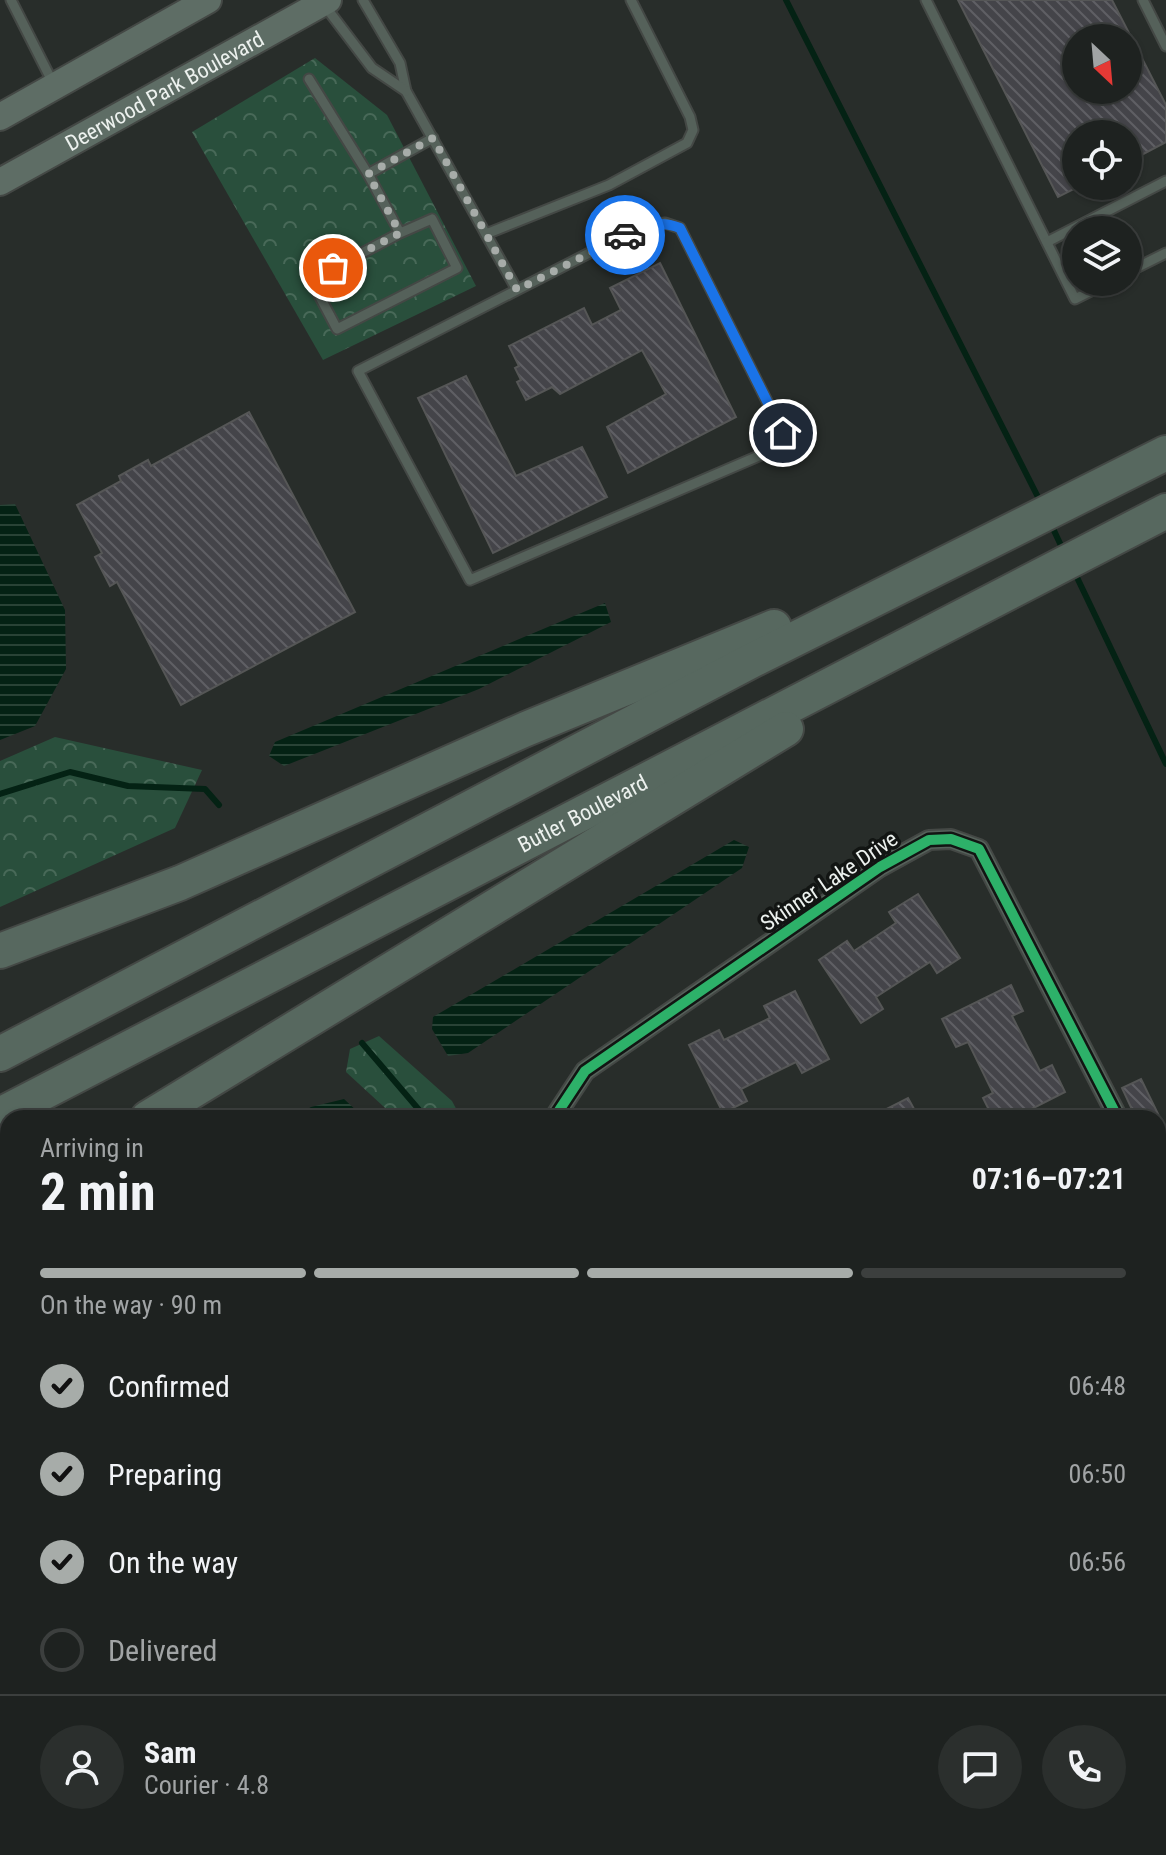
<!DOCTYPE html>
<html lang="en">
<head>
<meta charset="utf-8">
<style>
  :root { --surface:#1e2220; --page:#2b2f2d; --text:#f1f3f6; --muted:#a1a4a5; --line:#3c3f3e; --accent:#a7aca9 }
  body { margin:0; font-family:"Roboto Condensed",sans-serif; background:var(--page); color:var(--text); height:100vh; display:flex; flex-direction:column; font-size:30px; white-space:nowrap }
  * { box-sizing:border-box; margin:0 }
  p { font-size:26px; color:var(--muted) }
  .icon { flex:none; width:44px; height:44px; fill:none; stroke:currentColor; stroke-width:2; stroke-linecap:round; stroke-linejoin:round }
  .map { position:relative; flex:1; overflow:hidden }
  .side { position:absolute; left:0px; top:1110px; width:1166px; height:746px; display:flex; flex-direction:column; background:var(--surface); border-radius:24px 24px 0 0; box-shadow:0 2px 6px #0004,0 0 0 2px var(--line) }
  .side>* { flex:none }
  .needle { width:52px; rotate:154deg }
  .fabs { position:absolute; left:1062px; top:24px; display:grid; gap:16px }
  .fabs a { display:grid; place-items:center; width:80px; height:80px; border-radius:50%; background:var(--surface); box-shadow:0 2px 6px #0004,0 0 0 2px var(--line); font-size:40px }
  .pin { position:absolute; display:grid; place-items:center; width:68px; height:68px; color:#fff; margin:-34px; border:4px solid #fff; border-radius:50%; box-shadow:0 2px 8px #0007 }
  .courier { position:absolute; display:grid; place-items:center; width:80px; height:80px; margin:-40px; border:6px solid #1a73e8; border-radius:50%; background:#fff; color:#222; box-shadow:0 2px 10px #0007 }
  .head em { font-style:normal; font-weight:700 }
  .head div { display:flex; flex-direction:column-reverse }
  .head { display:flex; align-items:center; justify-content:space-between; height:136px; padding:0 40px }
  h1 { font-size:52px; font-weight:700; line-height:60px }
  .bar { display:grid; grid-template-columns:repeat(4,1fr); gap:12px 8px; align-content:center; height:96px; padding:0 40px }
  .bar i { height:10px; border-radius:6px; background:var(--line) }
  .bar .current { background:var(--accent) }
  .bar p { grid-column:span 4 }
  .line { display:flex; align-items:center; gap:20px; padding:0 40px; border-top:2px solid var(--line) }
  .line div { flex:1 }
  .round { display:grid; place-items:center; flex:none; width:84px; height:84px; border-radius:42px; background:var(--page) }
  ol { padding:0 40px; list-style:none }
  li { display:flex; align-items:center; gap:24px; height:88px }
  li p { margin-inline-start:auto }
  li .icon { padding:8px; border-radius:50%; background:var(--accent); color:#111; stroke-width:4 }
  li:last-child { color:var(--muted) }
  li i { width:44px; height:44px; border:4px solid var(--line); border-radius:50% }
  .map>svg:first-child { display:block }
  .grass { fill:url(#grass-tufts) }
  .forest { fill:url(#forest-crowns) }
  .water { fill:url(#water-rules) }
  .lines { fill:none; stroke-linecap:round; stroke-linejoin:round }
  .stream { stroke:#042214; stroke-width:6 }
  .building { fill:url(#building-back-hatch); stroke:#555656; stroke-width:2; fill-rule:evenodd }
  .lane-casing { stroke:#444845; stroke-width:13 }
  .street-casing { stroke:#444845; stroke-width:22 }
  .secondary-casing { stroke:#444845; stroke-width:30 }
  .highway-casing { stroke:#444845; stroke-width:38 }
  .lane { stroke:#55615a; stroke-width:9 }
  .street { stroke:#55615a; stroke-width:18 }
  .secondary { stroke:#5e6d65; stroke-width:26 }
  .highway { stroke:#57685f; stroke-width:34 }
  .cycleway-casing { stroke:#121513; stroke-width:15 }
  .cycleway { stroke:#2db169; stroke-width:10 }
  .done { stroke:#a7aca9; stroke-width:8; stroke-dasharray:0 14.4 }
  .route { stroke:#1a73e8; stroke-width:10 }
  .labels { text-anchor:middle; dominant-baseline:central; stroke-width:7; stroke-linejoin:round; paint-order:stroke }
  .street-label { font-size:22px; fill:#ecf1ee; stroke:#121513 }
</style>
</head>
<body>
<div class="map">
<svg width="1166" height="1855" viewBox="0 0 1166 1855">
  <defs>
    <pattern id="grass-tufts" width="24" height="20" patternUnits="userSpaceOnUse" patternTransform="scale(2)"><rect width="24" height="20" fill="#294f3c"/><path d="M3 7l-1-3M5 7V3M7 7l1-3M15 17l-1-3M17 17v-4M19 17l1-3" fill="none" stroke="#486958"/></pattern>
    <pattern id="forest-crowns" width="20" height="18" patternUnits="userSpaceOnUse" patternTransform="scale(2)"><rect width="20" height="18" fill="#294f3c"/><path d="M2 6a3 3 0 1 1 6 0M12 15a3 3 0 1 1 6 0" fill="none" stroke="#486958"/></pattern>
    <pattern id="water-rules" width="6" height="5" patternUnits="userSpaceOnUse" patternTransform="scale(2)"><rect width="6" height="5" fill="#042214"/><path d="M0 2.5h6" fill="none" stroke="#294336"/></pattern>
    <pattern id="building-back-hatch" width="6" height="6" patternUnits="userSpaceOnUse" patternTransform="scale(2)"><rect width="6" height="6" fill="#444449"/><path d="M-1 5l2 2M0 0l6 6M5-1l2 2" fill="none" stroke="#5f5f64"/></pattern>
  </defs>
  <rect width="100%" height="100%" fill="#282d2a"/>
  <!-- grass -->
  <path class="grass" d="M 310,1848 L 363,1848 L 363,1853 L 303,1855 Z"/>
  <!-- forest -->
  <g class="forest">
    <path d="M 315,58 L 387,115 L 476,286 L 323,360 L 192,132 Z"/>
    <path d="M 55,737 L 202,770 L 175,828 L 0,907 L 0,761 Z"/>
    <path d="M 379,1036 L 452,1101 L 461,1118 L 396,1118 L 346,1072 L 350,1049 Z"/>
  </g>
  <!-- water -->
  <g class="water">
    <path d="M 15,504 L 65,610 L 66,669 L 35,726 L 0,740 L 0,505 Z"/>
    <path d="M 605,603 L 611,622 L 479,689 L 284,766 L 269,756 L 275,742 Z"/>
    <path d="M 734,840 L 749,847 L 742,868 L 468,1053 L 448,1056 L 432,1029 L 433,1017 Z"/>
    <path d="M 344,1099 L 359,1113 L 357,1118 L 291,1118 L 311,1107 Z"/>
    <path d="M 8,1279 L 8,1350 L 0,1356 L 0,1284 Z"/>
    <path d="M 418,1848 L 1038,1848 L 1041,1855 L 415,1855 Z"/>
  </g>
  <g class="lines">
    <!-- stream -->
    <g class="stream">
      <path d="M 786,0 L 1042,505"/>
      <path d="M 1050,522 L 1064,552"/>
      <path d="M 1073,569 L 1166,764"/>
      <path d="M 0,794 L 70,772 L 128,786 L 205,789 L 219,805"/>
      <path d="M 362,1043 L 426,1118"/>
    </g>
  </g>
  <!-- building -->
  <g class="building">
    <path d="M 958,0 L 1112,0 L 1166,105 L 1166,142 L 1128,162 L 1128,134 L 1076,134 L 1076,188 L 1058,197 ZM 1076,38 L 1128,38 L 1128,90 L 1076,90 Z"/>
    <path d="M 660,263 L 736,417 L 628,473 L 607,427 L 666,394 L 642,350 L 560,394 L 552,387 L 526,400 L 517,382 L 521,380 L 515,368 L 519,366 L 509,346 L 584,308 L 592,325 L 621,310 L 610,288 Z"/>
    <path d="M 466,376 L 516,476 L 582,447 L 607,497 L 493,553 L 418,398 Z"/>
    <path d="M 249,412 L 355,612 L 181,705 L 117,582 L 110,586 L 95,557 L 102,553 L 77,505 L 121,481 L 119,476 L 148,460 L 151,466 Z"/>
    <path d="M 918,894 L 960,958 L 937,973 L 930,962 L 876,997 L 883,1009 L 861,1023 L 819,960 L 847,941 L 854,951 L 896,923 L 889,912 Z"/>
    <path d="M 1011,985 L 1023,1011 L 1012,1016 L 1040,1071 L 1052,1065 L 1065,1092 L 1014,1118 L 993,1118 L 983,1098 L 993,1093 L 968,1042 L 956,1047 L 942,1019 Z"/>
    <path d="M 795,991 L 829,1059 L 802,1073 L 796,1062 L 741,1089 L 747,1101 L 723,1113 L 689,1045 L 719,1030 L 724,1040 L 770,1018 L 764,1006 Z"/>
    <path d="M 1141,1079 L 1160,1118 L 1136,1118 L 1122,1088 Z"/>
    <path d="M 908,1098 L 919,1118 L 869,1118 Z"/>
  </g>
  <g class="lines">
    <defs>
      <g id="lane">
        <path d="M 11,0 L 53,83"/>
        <path d="M 363,0 L 400,63 L 406,91 L 517,290 L 358,371 L 470,580 L 761,455 L 783,433 L 680,228 L 665,223 L 642,226 L 517,290"/>
        <path d="M 926,0 L 1075,299 L 1109,282"/>
        <path d="M 1143,0 L 1166,46"/>
        <path d="M 325,6 L 372,68 L 406,91"/>
        <path d="M 309,79 L 368,174 L 433,138"/>
        <path d="M 368,174 L 400,233 L 311,280 L 337,329 L 457,268 L 432,219 L 400,233"/>
        <path d="M 486,234 L 609,185 L 687,143 L 693,130 L 690,117 L 631,0"/>
        <path d="M 1047,242 L 1166,181"/>
        <path d="M 1128,272 L 1166,253"/>
        <path d="M 0,1455 L 8,1455"/>
        <path d="M 1158,1494 L 1166,1490"/>
        <path d="M 0,1503 L 8,1504"/>
        <path d="M 0,1571 L 8,1571"/>
        <path d="M 1158,1580 L 1166,1576"/>
        <path d="M 42,1848 L 45,1855"/>
        <path d="M 114,1855 L 122,1848"/>
      </g>
      <g id="street">
        <path d="M 554,1118 L 585,1071 L 880,867 L 929,840 L 951,839 L 979,849 L 1118,1118"/>
        <path d="M 1158,1195 L 1166,1211"/>
        <path d="M 273,1855 L 279,1848"/>
      </g>
      <g id="secondary">
        <path d="M 0,117 L 208,0"/>
        <path id="s1" d="M 0,182 L 328,0"/>
      </g>
      <g id="highway">
        <path d="M 0,951 L 180,883 L 526,729 L 774,627"/>
        <path d="M 0,1054 L 753,660 L 1166,453"/>
        <path id="s2" d="M 0,1115 L 1166,511"/>
        <path d="M 148,1118 L 786,729"/>
        <path d="M 0,1217 L 8,1212"/>
      </g>
    </defs>
    <!-- lane casing -->
    <use href="#lane" class="lane-casing"/>
    <!-- street casing -->
    <use href="#street" class="street-casing"/>
    <!-- secondary casing -->
    <use href="#secondary" class="secondary-casing"/>
    <!-- highway casing -->
    <use href="#highway" class="highway-casing"/>
    <!-- lane -->
    <use href="#lane" class="lane"/>
    <!-- street -->
    <use href="#street" class="street"/>
    <!-- secondary -->
    <use href="#secondary" class="secondary"/>
    <!-- highway -->
    <use href="#highway" class="highway"/>
    <defs>
      <path id="cycleway" d="M 554,1118 L 585,1071 L 880,867 L 929,840 L 951,839 L 979,849 L 1118,1118"/>
    </defs>
    <!-- cycleway casing -->
    <use href="#cycleway" class="cycleway-casing"/>
    <!-- cycleway -->
    <use href="#cycleway" class="cycleway"/>
  </g>
  <g class="lines">
    <!-- done -->
    <path class="done" d="M 333,268 L 400,233 L 368,174 L 433,138 L 517,290 L 625,235"/>
    <!-- route -->
    <path class="route" d="M 625,235 C 644,225 659,220 680,228 L 783,433"/>
  </g>
  <g class="labels">
    <!-- street labels -->
    <g class="street-label">
      <text stroke="none"><textPath href="#s1" startOffset="188">Deerwood Park Boulevard</textPath></text>
      <text stroke="none"><textPath href="#s2" startOffset="656">Butler Boulevard</textPath></text>
      <text transform="translate(829 881) rotate(-34)">Skinner Lake Drive</text>
    </g>
  </g>
</svg>
<div class="fabs">
<a><svg class="needle" viewBox="-14 -14 28 28"><path d="M0-13l5 13h-10z" fill="#e53935"/><path d="M0 13l5-13h-10z" fill="#a1a4a5"/></svg></a>
<a><svg class="icon" aria-label="locate" viewBox="0 0 24 24"><circle cx="12" cy="12" r="6"/><path d="M12 2v4M12 18v4M2 12h4M18 12h4"/></svg></a>
<a><svg class="icon" aria-label="layers" viewBox="0 0 24 24"><path d="M12 4l9 5-9 5-9-5zM3 14l9 5 9-5"/></svg></a>
</div>
<div class="pin" style="left:333px;top:268px;background:#ea580c"><svg class="icon" aria-label="bag" viewBox="0 0 24 24"><path d="M5 8h14l-1 12H6zM9 8a3 3 0 0 1 6 0"/></svg></div>
<div class="pin" style="left:783px;top:433px;background:#1f2937"><svg class="icon" aria-label="home" viewBox="0 0 24 24"><path d="M3 11l9-7 9 7M6 9v11h12V9"/></svg></div>
<div class="courier" style="left:625px;top:235px"><svg class="icon" aria-label="car" viewBox="0 0 24 24"><path d="M5 17H2v-5l4-1 3-4h7l3 4 3 1v5h-3M9 17h6M6 11h13"/><circle cx="7" cy="17" r="2"/><circle cx="17" cy="17" r="2"/></svg></div>
<section class="side">
<div class="head"><div><h1>2 min</h1><p>Arriving in</p></div><em>07:16–07:21</em></div>
<div class="bar"><i class="current"></i><i class="current"></i><i class="current"></i><i></i><p>On the way · 90 m</p></div>
<ol>
<li><svg class="icon" aria-label="check" viewBox="0 0 24 24"><path d="M5 12l5 5 9-10"/></svg>Confirmed<p>06:48</p></li>
<li><svg class="icon" aria-label="check" viewBox="0 0 24 24"><path d="M5 12l5 5 9-10"/></svg>Preparing<p>06:50</p></li>
<li><svg class="icon" aria-label="check" viewBox="0 0 24 24"><path d="M5 12l5 5 9-10"/></svg>On the way<p>06:56</p></li>
<li><i></i>Delivered</li>
</ol>
<div class="line" style="height:144px"><a class="round"><svg class="icon" aria-label="person" viewBox="0 0 24 24"><circle cx="12" cy="8" r="4"/><path d="M4 21q1-7 8-7t8 7"/></svg></a><div><b>Sam</b><p>Courier · 4.8</p></div><a class="round"><svg class="icon" aria-label="chat" viewBox="0 0 24 24"><path d="M4 5h16v11H9l-5 4z"/></svg></a><a class="round"><svg class="icon" aria-label="phone" viewBox="0 0 24 24"><path d="M5 4h4l2 5-3 2q2 4 5 5l2-3 5 2v4C11 20 4 13 5 4z"/></svg></a></div>
</section>
</div>
</body>
</html>
